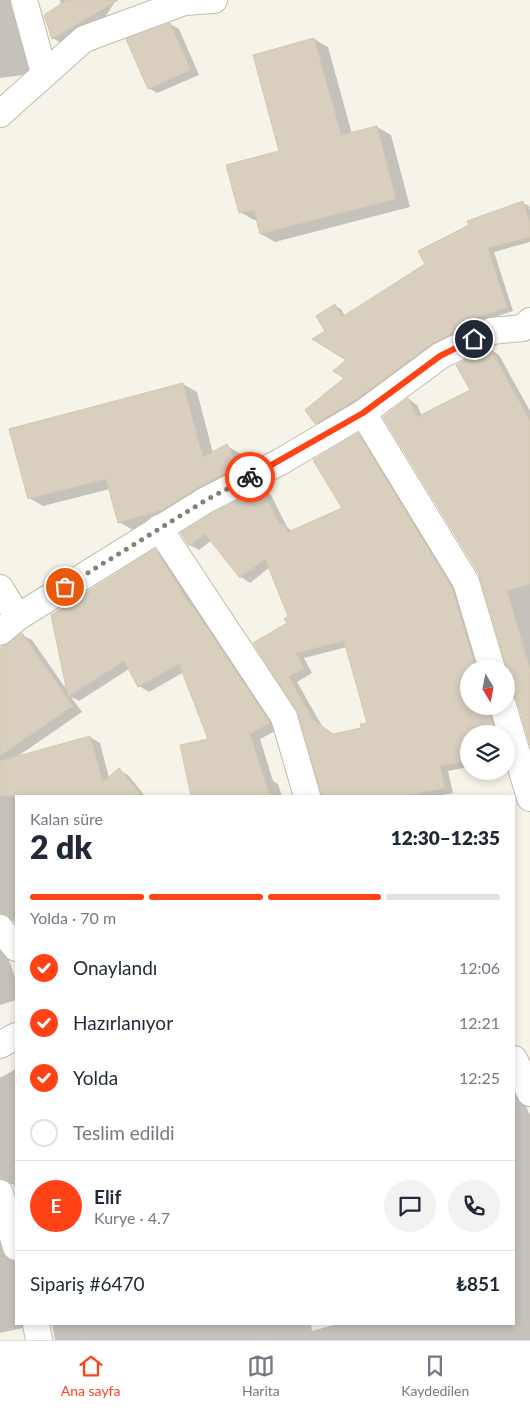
<!DOCTYPE html>
<html lang="tr">
<head>
<meta charset="utf-8">
<style>
  :root { --surface:#fff; --page:#f2f2f3; --text:#1f2937; --muted:#747a83; --line:#e0e1e3; --accent:#ff4317 }
  body { margin:0; font-family:Lato,sans-serif; background:var(--page); color:var(--text); height:100vh; display:flex; flex-direction:column; font-size:19px; white-space:nowrap }
  * { box-sizing:border-box; margin:0 }
  p { font-size:16px; color:var(--muted) }
  .icon { flex:none; width:28px; height:28px; fill:none; stroke:currentColor; stroke-width:2; stroke-linecap:round; stroke-linejoin:round }
  .map { position:relative; flex:1; overflow:hidden }
  .sheet { position:absolute; left:15px; top:795px; width:500px; height:530px; display:flex; flex-direction:column; background:var(--surface); border-radius:0px; box-shadow:0 2px 8px #0003 }
  .sheet>* { flex:none }
  .needle { width:32px; rotate:170deg }
  .controls { position:absolute; left:460px; top:660px; display:grid; gap:10px }
  .controls a { display:grid; place-items:center; width:55px; height:55px; border-radius:50%; background:var(--surface); box-shadow:0 2px 8px #0003; font-size:25px }
  .pin { position:absolute; display:grid; place-items:center; width:42px; height:42px; color:#fff; margin:-21px; border:2px solid #fff; border-radius:50%; box-shadow:0 1px 5px #0007 }
  .courier { position:absolute; display:grid; place-items:center; width:50px; height:50px; margin:-25px; border:4px solid #ff4317; border-radius:50%; background:#fff; color:#222; box-shadow:0 1px 6px #0007 }
  .headline em { font-style:normal; font-weight:800 }
  .headline div { display:flex; flex-direction:column-reverse }
  .headline { display:flex; align-items:center; justify-content:space-between; height:85px; padding:0 15px }
  h1 { font-size:32px; font-weight:800; line-height:38px }
  .bar { display:grid; grid-template-columns:repeat(4,1fr); gap:8px 5px; align-content:center; height:60px; padding:0 15px }
  .bar i { height:6px; border-radius:4px; background:var(--line) }
  .bar .on { background:var(--accent) }
  .bar p { grid-column:span 4 }
  .line { display:flex; align-items:center; gap:12px; padding:0 15px; border-top:1px solid var(--line) }
  .line div { flex:1 }
  .round { display:grid; place-items:center; flex:none; width:52px; height:52px; border-radius:26px; background:var(--page) }
  ol { padding:0 15px; list-style:none }
  li { display:flex; align-items:center; gap:15px; height:55px }
  li p { margin-inline-start:auto }
  li .icon { padding:5px; border-radius:50%; background:var(--accent); color:#fff; stroke-width:4 }
  li:last-child { color:var(--muted) }
  li i { width:28px; height:28px; border:2px solid var(--line); border-radius:50% }
  .menu { display:flex; justify-content:space-around; align-items:center; height:70px; border-top:1px solid var(--line); background:var(--surface); font-size:14px; color:var(--muted) }
  .menu a { display:grid; justify-items:center; gap:2px }
  .menu .on { color:var(--accent) }
  .map>svg:first-child { display:block }
  .shadow { fill:#0003; fill-rule:evenodd }
  .building { fill:#d9cfbe; stroke:#d4c8b0; fill-rule:evenodd }
  .lines { fill:none; stroke-linecap:round; stroke-linejoin:round }
  .minor-casing { stroke:#c3bbab; stroke-width:28 }
  .minor { stroke:#fff; stroke-width:26 }
  .done { stroke:#878175; stroke-width:5; stroke-dasharray:0 9 }
  .route { stroke:#ff4317; stroke-width:6 }
</style>
</head>
<body>
<div class="map">
<svg width="530" height="1340" viewBox="0 0 530 1340">
  <rect width="100%" height="100%" fill="#f6f3e9"/>
  <!-- shadow -->
  <g class="shadow">
    <path d="M 0,0 L 18,0 L 30,74 L 0,78 Z"/>
    <path d="M 60,0 L 116,0 L 104,19 L 62,44 L 53,38 L 45,15 L 61,5 Z"/>
    <path d="M 170,24 L 179,29 L 199,75 L 157,93 L 149,88 Z"/>
    <path d="M 314,39 L 328,47 L 352,134 L 377,127 L 391,135 L 410,207 L 275,242 L 261,234 L 258,220 L 254,220 L 240,212 L 281,152 Z"/>
    <path d="M 523,203 L 529,206 L 530,210 L 530,242 L 494,252 L 513,311 L 479,322 L 481,325 L 322,427 L 316,423 L 346,378 L 348,360 L 327,331 L 335,306 L 341,309 L 345,316 Z"/>
    <path d="M 490,349 L 499,355 L 530,411 L 530,740 L 515,696 L 506,698 L 508,665 L 481,577 L 409,399 L 417,405 L 422,416 L 472,391 Z"/>
    <path d="M 183,384 L 197,392 L 213,453 L 227,446 L 241,454 L 244,460 L 247,458 L 261,467 L 133,530 L 119,522 L 110,489 L 43,506 L 29,498 Z"/>
    <path d="M 358,435 L 367,440 L 461,594 L 483,669 L 469,669 L 469,706 L 498,706 L 502,734 L 469,734 L 469,767 L 448,771 L 453,793 L 438,796 L 323,796 L 300,712 L 255,644 L 288,624 L 290,617 L 270,567 L 250,583 L 241,577 L 212,540 L 199,550 L 190,545 L 262,489 L 271,495 L 287,527 L 292,531 L 344,509 ZM 347,647 L 368,724 L 363,729 L 334,735 L 322,726 L 297,682 L 312,673 L 304,658 Z"/>
    <path d="M 155,551 L 165,556 L 279,729 L 260,739 L 273,781 L 278,784 L 282,796 L 188,796 L 192,794 L 210,740 L 184,672 L 149,692 L 139,686 L 129,669 L 79,701 L 71,697 L 82,712 L 15,758 L 90,737 L 100,743 L 109,778 L 119,770 L 128,775 L 145,796 L 16,796 L 16,923 L 9,918 L 0,922 L 0,650 L 22,635 L 32,640 L 69,693 Z"/>
    <path d="M 0,945 L 8,957 L 16,981 L 16,1000 L 0,1005 Z"/>
    <path d="M 16,1069 L 16,1191 L 13,1184 L 6,1184 L 0,1187 L 0,1078 Z"/>
    <path d="M 514,1080 L 530,1115 L 530,1340 L 55,1340 L 52,1324 L 311,1324 L 312,1331 L 337,1324 L 514,1324 Z"/>
    <path d="M 0,1220 L 11,1258 L 16,1263 L 16,1324 L 33,1324 L 31,1326 L 0,1333 Z"/>
  </g>
  <!-- building -->
  <g class="building">
    <path d="M 67,0 L 118,0 L 52,39 L 44,15 Z"/>
    <path d="M 170,23 L 191,70 L 148,89 L 126,39 Z"/>
    <path d="M 314,38 L 341,135 L 377,126 L 396,199 L 260,234 L 254,210 L 239,213 L 226,165 L 279,151 L 253,55 Z"/>
    <path d="M 523,201 L 530,223 L 530,237 L 488,248 L 507,308 L 474,318 L 476,322 L 433,343 L 355,400 L 315,424 L 305,410 L 344,378 L 333,371 L 346,360 L 312,339 L 325,331 L 316,316 L 335,304 L 342,317 L 425,264 L 418,251 L 469,225 L 467,221 Z"/>
    <path d="M 490,348 L 530,421 L 530,584 L 507,591 L 530,668 L 530,745 L 517,701 L 513,695 L 506,691 L 506,665 L 479,574 L 383,417 L 408,398 L 417,417 L 470,390 L 456,365 Z"/>
    <path d="M 183,383 L 203,457 L 227,444 L 236,461 L 247,457 L 249,461 L 199,487 L 162,510 L 118,523 L 106,479 L 28,499 L 9,429 Z"/>
    <path d="M 358,433 L 452,588 L 476,669 L 469,669 L 469,706 L 488,706 L 496,734 L 469,734 L 469,761 L 440,766 L 445,788 L 407,796 L 322,796 L 298,713 L 253,643 L 287,623 L 284,619 L 288,616 L 265,559 L 240,578 L 205,534 L 189,546 L 181,533 L 213,513 L 262,488 L 280,525 L 283,523 L 288,532 L 342,508 L 313,460 ZM 344,641 L 367,723 L 360,724 L 361,728 L 333,734 L 313,720 L 289,677 L 304,668 L 296,653 Z"/>
    <path d="M 155,549 L 191,606 L 192,606 L 270,723 L 250,734 L 270,796 L 191,796 L 180,745 L 208,739 L 179,664 L 138,687 L 124,661 L 68,697 L 51,615 Z"/>
    <path d="M 22,633 L 73,706 L 0,756 L 0,648 Z"/>
    <path d="M 90,736 L 103,782 L 119,768 L 142,796 L 0,796 L 0,761 Z"/>
  </g>
  <g class="lines">
    <defs>
      <g id="minor">
        <path d="M 24,0 L 44,73"/>
        <path d="M 0,114 L 84,39 L 184,2 L 214,0"/>
        <path d="M 363,413 L 466,582 L 492,669"/>
        <path d="M 159,528 L 284,717 L 307,796"/>
        <path d="M 0,588 L 18,617"/>
        <path d="M 0,632 L 18,617 L 206,500 L 280,462 L 363,413 L 440,356 L 491,331 L 523,328 L 530,321"/>
        <path d="M 503,706 L 530,798"/>
        <path d="M 0,928 L 16,948"/>
        <path d="M 0,1045 L 16,1036"/>
        <path d="M 514,1059 L 530,1093"/>
        <path d="M 0,1193 L 16,1247"/>
        <path d="M 36,1324 L 39,1340"/>
      </g>
    </defs>
    <!-- minor casing -->
    <use href="#minor" class="minor-casing"/>
    <!-- minor -->
    <use href="#minor" class="minor"/>
  </g>
  <g class="lines">
    <!-- done -->
    <path class="done" d="M 65,587 L 206,500 L 250,477"/>
    <!-- route -->
    <path class="route" d="M 250,477 L 363,413 L 440,356 L 474,339"/>
  </g>
</svg>
<div class="controls">
<a><svg class="needle" viewBox="-14 -14 28 28"><path d="M0-13l5 13h-10z" fill="#e53935"/><path d="M0 13l5-13h-10z" fill="#747a83"/></svg></a>
<a><svg class="icon" aria-label="layers" viewBox="0 0 24 24"><path d="M12 4l9 5-9 5-9-5zM3 14l9 5 9-5"/></svg></a>
</div>
<div class="pin" style="left:65px;top:587px;background:#ea580c"><svg class="icon" aria-label="bag" viewBox="0 0 24 24"><path d="M5 8h14l-1 12H6zM9 8a3 3 0 0 1 6 0"/></svg></div>
<div class="pin" style="left:474px;top:339px;background:#1f2937"><svg class="icon" aria-label="home" viewBox="0 0 24 24"><path d="M3 11l9-7 9 7M6 9v11h12V9"/></svg></div>
<div class="courier" style="left:250px;top:477px"><svg class="icon" aria-label="bike" viewBox="0 0 24 24"><circle cx="6" cy="16" r="4"/><circle cx="18" cy="16" r="4"/><path d="M6 16l4-8h5l3 8M10 8l3 8H6M13 5h3"/></svg></div>
<section class="sheet">
<div class="headline"><div><h1>2 dk</h1><p>Kalan süre</p></div><em>12:30–12:35</em></div>
<div class="bar"><i class="on"></i><i class="on"></i><i class="on"></i><i></i><p>Yolda · 70 m</p></div>
<ol>
<li><svg class="icon" aria-label="check" viewBox="0 0 24 24"><path d="M5 12l5 5 9-10"/></svg>Onaylandı<p>12:06</p></li>
<li><svg class="icon" aria-label="check" viewBox="0 0 24 24"><path d="M5 12l5 5 9-10"/></svg>Hazırlanıyor<p>12:21</p></li>
<li><svg class="icon" aria-label="check" viewBox="0 0 24 24"><path d="M5 12l5 5 9-10"/></svg>Yolda<p>12:25</p></li>
<li><i></i>Teslim edildi</li>
</ol>
<div class="line" style="height:90px"><b class="round" style="background:var(--accent);color:#fff">E</b><div><b>Elif</b><p>Kurye · 4.7</p></div><a class="round"><svg class="icon" aria-label="chat" viewBox="0 0 24 24"><path d="M4 5h16v11H9l-5 4z"/></svg></a><a class="round"><svg class="icon" aria-label="phone" viewBox="0 0 24 24"><path d="M5 4h4l2 5-3 2q2 4 5 5l2-3 5 2v4C11 20 4 13 5 4z"/></svg></a></div>
<div class="line" style="height:65px"><div>Sipariş #6470</div><b>₺851</b></div>
</section>
</div>
<nav class="menu">
<a class="on"><svg class="icon" aria-label="home" viewBox="0 0 24 24"><path d="M3 11l9-7 9 7M6 9v11h12V9"/></svg>Ana sayfa</a>
<a><svg class="icon" aria-label="map" viewBox="0 0 24 24"><path d="M3 6l6-2 6 2 6-2v14l-6 2-6-2-6 2zM9 4v14M15 6v14"/></svg>Harita</a>
<a><svg class="icon" aria-label="saved" viewBox="0 0 24 24"><path d="M7 4h10v16l-5-4-5 4z"/></svg>Kaydedilen</a>
</nav>
</body>
</html>
